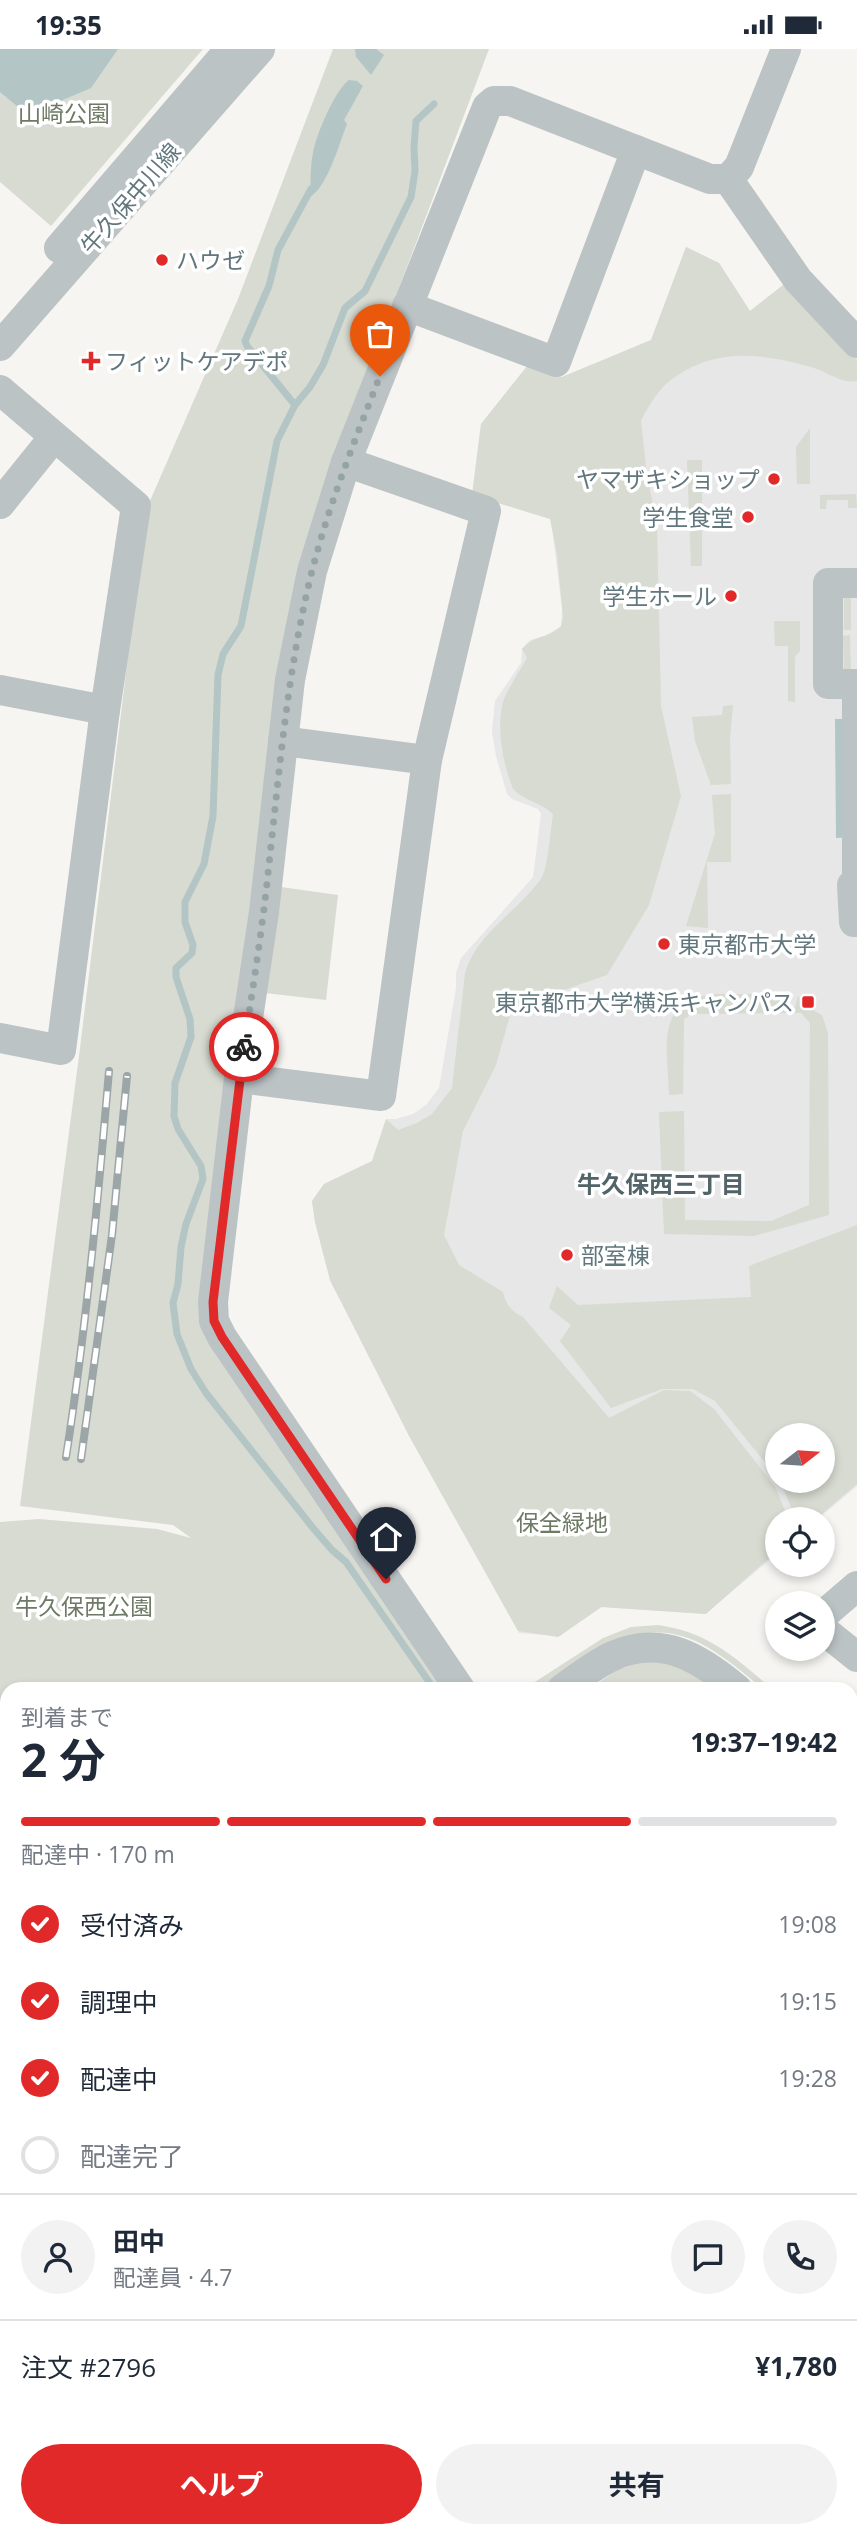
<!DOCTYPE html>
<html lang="ja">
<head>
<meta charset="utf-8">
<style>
  :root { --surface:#fff; --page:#f2f2f3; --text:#1f2937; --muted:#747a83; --line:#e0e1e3; --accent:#e02928 }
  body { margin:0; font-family:"Open Sans","Noto Sans JP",sans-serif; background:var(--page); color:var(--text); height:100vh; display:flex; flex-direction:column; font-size:26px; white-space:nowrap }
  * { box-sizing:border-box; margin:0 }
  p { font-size:23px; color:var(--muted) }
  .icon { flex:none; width:38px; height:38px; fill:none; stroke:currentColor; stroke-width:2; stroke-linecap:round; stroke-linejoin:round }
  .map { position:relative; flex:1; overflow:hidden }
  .sheet { position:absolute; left:0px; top:1633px; width:858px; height:856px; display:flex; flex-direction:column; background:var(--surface); border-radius:21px 21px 0 0; box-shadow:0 4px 10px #0003 }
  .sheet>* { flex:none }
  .needle { width:46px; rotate:73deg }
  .fabs { position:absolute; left:765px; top:1374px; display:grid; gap:14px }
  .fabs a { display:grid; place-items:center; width:70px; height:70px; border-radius:50%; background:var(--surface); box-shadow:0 4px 10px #0003; font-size:35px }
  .pin { position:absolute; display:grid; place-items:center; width:60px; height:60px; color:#fff; margin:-72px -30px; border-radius:50% 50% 50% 0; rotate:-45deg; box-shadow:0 0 7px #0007 }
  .pin .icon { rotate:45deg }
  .courier { position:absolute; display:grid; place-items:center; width:70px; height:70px; margin:-35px; border:5px solid #e02928; border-radius:50%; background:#fff; color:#222; box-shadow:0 2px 9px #0007 }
  .overview em { font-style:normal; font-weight:700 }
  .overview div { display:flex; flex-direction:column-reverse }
  .overview { display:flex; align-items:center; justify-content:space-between; height:119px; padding:0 21px }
  h1 { font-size:46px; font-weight:700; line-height:52px }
  .bar { display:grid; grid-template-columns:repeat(4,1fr); gap:10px 7px; align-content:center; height:84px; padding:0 21px }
  .bar i { height:9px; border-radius:5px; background:var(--line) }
  .bar .selected { background:var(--accent) }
  .bar p { grid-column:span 4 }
  .line { display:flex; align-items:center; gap:18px; padding:0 21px; border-top:2px solid var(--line) }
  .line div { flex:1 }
  .round { display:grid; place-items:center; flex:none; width:74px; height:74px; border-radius:37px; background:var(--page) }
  ol { padding:0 21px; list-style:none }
  li { display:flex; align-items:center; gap:21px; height:77px }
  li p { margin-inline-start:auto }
  li .icon { padding:7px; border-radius:50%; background:var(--accent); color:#fff; stroke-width:4 }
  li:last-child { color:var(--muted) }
  li i { width:38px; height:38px; border:4px solid var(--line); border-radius:50% }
  .primary-button { display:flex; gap:14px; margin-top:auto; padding:14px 21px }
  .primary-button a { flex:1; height:80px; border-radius:42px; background:var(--accent); color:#fff; font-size:28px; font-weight:700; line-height:80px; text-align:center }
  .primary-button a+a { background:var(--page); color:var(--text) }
  .status { display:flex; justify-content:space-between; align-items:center; height:49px; padding:0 35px; background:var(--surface); direction:ltr }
  .status svg { height:19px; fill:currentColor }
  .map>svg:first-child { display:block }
  .built { fill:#e6e7e6; fill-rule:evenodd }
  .green { fill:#d7dbd1 }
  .water { fill:#b4c5c5 }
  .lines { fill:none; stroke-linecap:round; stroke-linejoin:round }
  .stream { stroke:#b4c5c5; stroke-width:7 }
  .minor { stroke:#bcc3c5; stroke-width:30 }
  .rail-casing { stroke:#9ca6a9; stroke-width:8 }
  .rail { stroke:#fff; stroke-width:5; stroke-dasharray:16; stroke-linecap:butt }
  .done { stroke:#95a3a6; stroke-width:7; stroke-dasharray:0 12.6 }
  .route { stroke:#e02928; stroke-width:9 }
  .poi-dot { fill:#e02928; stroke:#fff; stroke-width:2.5 }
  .labels { text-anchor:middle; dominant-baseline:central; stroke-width:7; stroke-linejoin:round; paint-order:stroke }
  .park-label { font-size:23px; fill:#6d7a64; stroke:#fff }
  .street-label { font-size:23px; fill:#61777d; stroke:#fff }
  .poi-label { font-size:23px; fill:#61777d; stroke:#fff; text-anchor:start }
  .neighbourhood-label { font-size:24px; font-weight:bold; fill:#536468; stroke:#fff }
</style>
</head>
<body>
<div class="status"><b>19:35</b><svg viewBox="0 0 49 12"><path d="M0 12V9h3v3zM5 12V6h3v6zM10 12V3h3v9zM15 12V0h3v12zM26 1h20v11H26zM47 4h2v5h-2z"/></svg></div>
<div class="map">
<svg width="857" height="2487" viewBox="0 0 857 2487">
  <rect width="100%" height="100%" fill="#f6f5f2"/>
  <!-- built -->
  <path class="built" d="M 686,198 L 719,214 L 750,262 L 787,233 L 857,310 L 857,1437 L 818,1470 L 777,1470 L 777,1505 L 705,1565 L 602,1558 L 560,1587 L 519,1584 L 331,1234 L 315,1173 L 312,1152 L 324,1135 L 372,1112 L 386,1070 L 396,1070 L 413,1065 L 426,1056 L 439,1039 L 456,939 L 456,924 L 461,909 L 533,828 L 541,765 L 538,760 L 512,750 L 507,745 L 496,707 L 492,683 L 495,652 L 521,614 L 522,600 L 530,591 L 545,587 L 561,577 L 562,560 L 551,470 L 472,446 L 481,375 L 528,316 L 562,328 L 651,291 ZM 777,1386 L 822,1386 L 822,1432 L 777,1432 Z"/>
  <!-- green -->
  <g class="green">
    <path d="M 0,0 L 203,0 L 51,177 L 0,133 Z"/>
    <path d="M 333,0 L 489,0 L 390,263 L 297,520 L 255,835 L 201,1277 L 448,1640 L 7,1640 L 7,2009 L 0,2009 L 0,1473 L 39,1470 L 157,1480 L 191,1489 L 173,1476 L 20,1457 L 79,1007 L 146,461 L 238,250 Z"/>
    <path d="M 686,198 L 719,214 L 750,262 L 787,233 L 857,311 L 857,332 C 840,335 827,322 811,318 C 759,303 710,298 666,335 C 656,344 648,359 641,371 L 646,419 L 657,478 L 661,657 L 681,747 L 649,856 L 607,926 L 512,959 L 496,1016 L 463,1082 L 444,1186 L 459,1216 L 503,1243 C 506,1256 511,1262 523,1268 L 609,1369 L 664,1341 L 690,1342 L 714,1360 L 776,1439 L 788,1470 L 777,1470 L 777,1502 L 706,1565 L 601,1558 L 558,1588 L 518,1582 L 409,1387 L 330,1231 L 315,1173 L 312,1152 L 324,1135 L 372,1112 L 386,1070 L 398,1081 L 417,1074 L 432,1065 L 452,1039 L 465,925 C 476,883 519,863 542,828 C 548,819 551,778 553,765 C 541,753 524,752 513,740 C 503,714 496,681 503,653 C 508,639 519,623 527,609 L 522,600 C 535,585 549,590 561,577 L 563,568 L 557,506 L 550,470 L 472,446 L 481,375 L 528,316 L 562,328 L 651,291 Z"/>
    <path d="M 810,379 L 810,435 L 797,435 L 796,398 Z"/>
    <path d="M 687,411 L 702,411 L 702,517 L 691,517 Z"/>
    <path d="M 856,445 L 857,459 L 848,459 L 848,451 L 827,451 L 826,460 L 820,460 L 820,446 Z"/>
    <rect x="844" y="544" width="7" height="37"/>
    <path d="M 774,572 L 800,572 L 800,602 L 795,608 L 795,653 L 788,652 L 788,597 L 775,597 Z"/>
    <path d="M 850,586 L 851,624 L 844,624 L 843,587 Z"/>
    <path d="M 733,656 L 730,690 L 731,735 L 711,736 L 695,692 L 692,668 L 722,666 L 723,657 Z"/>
    <path d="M 731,745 L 731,813 L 707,813 L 708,879 L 686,877 L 715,785 L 712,746 Z"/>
    <path d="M 281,838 L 338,846 L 326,951 L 265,944 Z"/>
    <path d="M 716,945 L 786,945 L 787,958 L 795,958 L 798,947 L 805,957 L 822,966 L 828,984 L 829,1166 L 754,1187 L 664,1185 L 659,1063 L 684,1062 L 685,1171 L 771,1172 L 809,1156 L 810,974 L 801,964 L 693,965 L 684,970 L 683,1045 L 669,1046 C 668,998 653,951 716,945 Z"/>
    <path d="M 857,1176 L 857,1435 L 816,1470 L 796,1470 L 780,1432 L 822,1432 L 822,1386 L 777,1386 L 777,1428 L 715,1352 L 693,1340 L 662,1340 L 611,1359 L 560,1292 L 571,1276 L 549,1259 L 557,1237 L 578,1256 L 751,1248 L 749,1217 Z"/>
    <path d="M 658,1576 C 708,1583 735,1608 772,1640 L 763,1640 C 694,1581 658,1561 577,1615 C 566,1623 553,1635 541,1639 C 536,1641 529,1640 524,1640 L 603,1589 L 631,1578 Z"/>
    <path d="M 643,1612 L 666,1612 L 692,1622 L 716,1640 L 589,1640 L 617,1621 Z"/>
    <path d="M 851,2152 L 857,2153 L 857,2487 L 148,2487 L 149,2482 L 850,2482 Z"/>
  </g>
  <!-- water -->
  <g class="water">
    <path d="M 0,0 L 118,0 L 91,39 L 58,53 L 28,59 L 17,57 L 0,43 Z"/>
    <path d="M 355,0 L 376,0 L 384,6 L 371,26 L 356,8 Z"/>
    <path d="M 349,31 L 357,32 L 363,37 L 344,71 L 347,75 C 339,95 328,137 310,148 C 311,134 310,118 313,104 C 316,86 335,41 349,31 Z"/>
    <path d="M 835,670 L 851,670 L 852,788 L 836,789 Z"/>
  </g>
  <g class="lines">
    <!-- stream -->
    <g class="stream">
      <path d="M 434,55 L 416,72 L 414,98 L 415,122 L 411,148 L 365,242 L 345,259 L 323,316 L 310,338 L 295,356 L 277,392 L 241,577 L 223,605 L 218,626 L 213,767 L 204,815 L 185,853 L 185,873 L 193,896 L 192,904 L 176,919 L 176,928 L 190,970 L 191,988 L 175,1034 L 174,1067 L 178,1080 L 201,1117 L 203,1130 L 186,1175 L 181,1198 L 178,1235 L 173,1254 L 177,1285 L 191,1320 L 206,1344 L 313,1479 L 332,1501 L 346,1513 L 434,1640"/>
      <path d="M 295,356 L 247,297 L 245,292 L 269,237 L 278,201 L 311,140"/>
      <path d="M 266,2487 L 267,2482"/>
    </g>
    <!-- minor -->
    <g class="minor">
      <path d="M 728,130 L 798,231 L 857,294"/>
      <path d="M 59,199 L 230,0"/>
      <path d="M 407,257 L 556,313 L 636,101"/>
      <path d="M 0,297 L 260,0"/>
      <path d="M 0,341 L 136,457 L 105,661 L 61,1001 L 0,989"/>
      <path d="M 0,455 L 54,388"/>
      <path d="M 856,635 L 828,635 L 828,534 L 857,534"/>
      <path d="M 0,641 L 105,661"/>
      <path d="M 283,692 L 427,711"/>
      <path d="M 854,873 L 852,836 L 857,832 L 857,635"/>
      <path d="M 239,1029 L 381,1047 L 427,711 L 486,462 L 346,413"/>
      <path d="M 822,1567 L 857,1537"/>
      <path d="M 822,1580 L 857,1608"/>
      <path d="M 460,1640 L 222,1288 L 214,1272 L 213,1253 L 239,1029 L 264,863 L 290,631 L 312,522 L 346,413 L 487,58 L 494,52 L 510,52 L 710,130 L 728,130 L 739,118 L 786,0"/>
      <path d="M 562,1640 C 578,1629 595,1615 613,1607 C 662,1585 700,1609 737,1640"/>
      <path d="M 850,1734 L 857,1740"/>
      <path d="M 0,2033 L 7,2033"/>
      <path d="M 0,2061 L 7,2062"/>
      <path d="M 850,2101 L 857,2102"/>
      <path d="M 850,2129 L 857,2129"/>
      <path d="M 0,2171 L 7,2172"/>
      <path d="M 62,2487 L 62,2482"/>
    </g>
    <defs>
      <g id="rail">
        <path d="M 66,1408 C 86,1280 98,1151 109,1022"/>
        <path d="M 81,1410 L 112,1186 L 127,1027"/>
      </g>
    </defs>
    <!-- rail casing -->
    <use href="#rail" class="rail-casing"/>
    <!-- rail -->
    <use href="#rail" class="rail"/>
  </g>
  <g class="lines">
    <!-- done -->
    <path class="done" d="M 244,998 C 253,937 263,876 269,815 C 280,716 288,618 312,522 C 329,455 355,391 380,327"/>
    <!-- route -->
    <path class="route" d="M 244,998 L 213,1253 L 214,1272 L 222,1288 L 386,1530"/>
  </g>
  <!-- markers -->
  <g class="poi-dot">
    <circle cx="162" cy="211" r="7"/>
    <path d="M87.5 301.5h7v7h7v7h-7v7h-7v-7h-7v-7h7z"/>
    <circle cx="774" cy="430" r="7"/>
    <circle cx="748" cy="468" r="7"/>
    <circle cx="731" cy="547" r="7"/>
    <circle cx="664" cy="895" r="7"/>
    <rect x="801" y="946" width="14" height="14" rx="3.5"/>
    <circle cx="567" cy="1206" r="7"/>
  </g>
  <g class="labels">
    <!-- park labels -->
    <g class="park-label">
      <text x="64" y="64">山崎公園</text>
      <text x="562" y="1473">保全緑地</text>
      <text x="84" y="1557">牛久保西公園</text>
    </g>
    <!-- street labels -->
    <g class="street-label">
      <text transform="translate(130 149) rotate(-49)">牛久保中川線</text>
    </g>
    <!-- poi labels -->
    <g class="poi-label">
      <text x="176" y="211">ハウゼ</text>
      <text x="105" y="312">フィットケアデポ</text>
      <text x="760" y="430" text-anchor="end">ヤマザキショップ</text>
      <text x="734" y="468" text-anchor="end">学生食堂</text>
      <text x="717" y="547" text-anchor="end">学生ホール</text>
      <text x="678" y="895">東京都市大学</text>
      <text x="794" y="953" text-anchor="end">東京都市大学横浜キャンパス</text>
      <text x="581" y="1206">部室棟</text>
    </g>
    <!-- neighbourhood labels -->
    <g class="neighbourhood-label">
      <text x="661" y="1134">牛久保西三丁目</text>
    </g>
  </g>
</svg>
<div class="fabs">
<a><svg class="needle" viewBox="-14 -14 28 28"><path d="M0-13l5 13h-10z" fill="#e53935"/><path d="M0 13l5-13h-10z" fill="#747a83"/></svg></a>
<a><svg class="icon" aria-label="locate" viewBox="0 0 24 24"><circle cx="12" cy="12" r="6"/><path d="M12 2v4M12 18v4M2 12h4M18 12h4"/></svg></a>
<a><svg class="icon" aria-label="layers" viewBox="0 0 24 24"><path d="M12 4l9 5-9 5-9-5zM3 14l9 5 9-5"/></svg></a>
</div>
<div class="pin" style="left:380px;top:327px;background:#ea580c"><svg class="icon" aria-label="bag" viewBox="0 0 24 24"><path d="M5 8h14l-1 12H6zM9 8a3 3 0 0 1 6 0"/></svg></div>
<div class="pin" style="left:386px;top:1530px;background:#1f2937"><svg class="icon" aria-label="home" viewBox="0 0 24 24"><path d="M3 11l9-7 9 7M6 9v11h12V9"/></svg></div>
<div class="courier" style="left:244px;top:998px"><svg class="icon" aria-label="bike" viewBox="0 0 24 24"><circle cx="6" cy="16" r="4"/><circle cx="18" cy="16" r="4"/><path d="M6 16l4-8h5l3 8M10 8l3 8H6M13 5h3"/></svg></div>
<section class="sheet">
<div class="overview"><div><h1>2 分</h1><p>到着まで</p></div><em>19:37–19:42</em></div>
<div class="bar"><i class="selected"></i><i class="selected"></i><i class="selected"></i><i></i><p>配達中 · 170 m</p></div>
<ol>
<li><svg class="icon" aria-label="check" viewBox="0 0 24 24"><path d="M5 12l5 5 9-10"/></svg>受付済み<p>19:08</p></li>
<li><svg class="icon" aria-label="check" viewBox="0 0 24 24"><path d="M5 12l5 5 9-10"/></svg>調理中<p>19:15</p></li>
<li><svg class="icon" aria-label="check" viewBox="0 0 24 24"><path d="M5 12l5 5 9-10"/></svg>配達中<p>19:28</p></li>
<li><i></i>配達完了</li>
</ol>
<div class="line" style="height:126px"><a class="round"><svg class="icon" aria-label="person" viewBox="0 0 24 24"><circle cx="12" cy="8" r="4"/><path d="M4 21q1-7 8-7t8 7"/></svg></a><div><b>田中</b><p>配達員 · 4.7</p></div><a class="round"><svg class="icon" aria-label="chat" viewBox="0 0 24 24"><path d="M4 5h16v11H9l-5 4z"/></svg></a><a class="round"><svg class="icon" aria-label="phone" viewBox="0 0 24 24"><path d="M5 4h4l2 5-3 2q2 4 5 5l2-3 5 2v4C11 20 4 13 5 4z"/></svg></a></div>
<div class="line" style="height:91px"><div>注文 #2796</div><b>¥1,780</b></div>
<div class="primary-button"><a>ヘルプ</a><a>共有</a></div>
</section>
</div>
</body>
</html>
